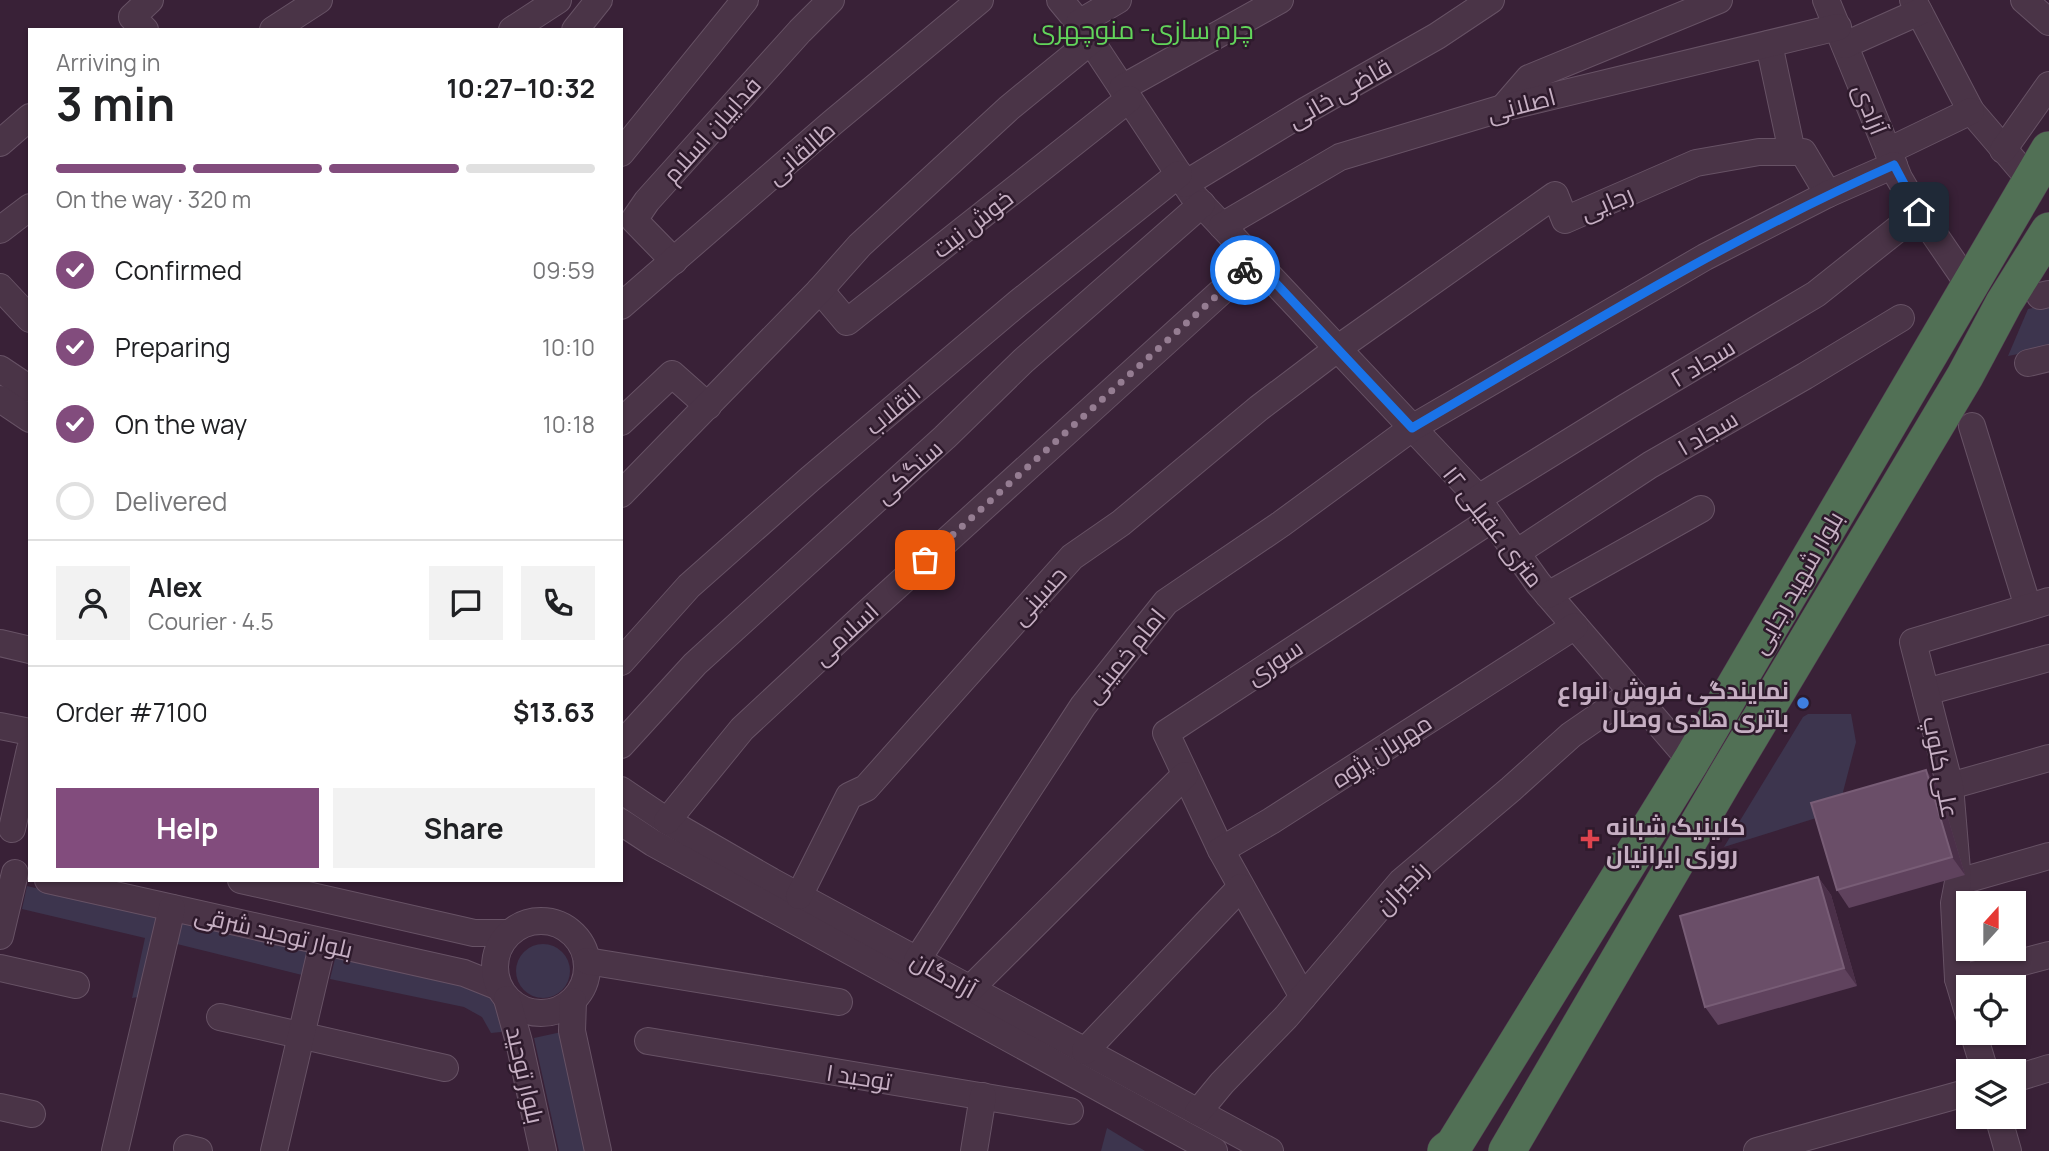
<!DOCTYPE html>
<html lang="en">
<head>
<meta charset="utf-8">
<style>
  :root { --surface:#fff; --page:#f2f2f2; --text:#202124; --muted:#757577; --line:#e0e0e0; --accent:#824c7d }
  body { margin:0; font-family:Manrope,Cairo,sans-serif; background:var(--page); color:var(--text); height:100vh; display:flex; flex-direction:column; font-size:26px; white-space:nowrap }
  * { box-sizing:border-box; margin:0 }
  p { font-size:23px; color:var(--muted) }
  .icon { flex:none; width:38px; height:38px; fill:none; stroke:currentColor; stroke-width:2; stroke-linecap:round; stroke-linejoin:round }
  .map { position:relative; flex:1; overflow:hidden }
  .sheet { position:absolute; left:28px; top:28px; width:595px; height:854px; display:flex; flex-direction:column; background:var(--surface); border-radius:0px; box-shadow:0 2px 5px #0004 }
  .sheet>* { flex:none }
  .needle { width:46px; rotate:21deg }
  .controls { position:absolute; left:1956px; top:891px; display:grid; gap:14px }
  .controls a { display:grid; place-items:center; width:70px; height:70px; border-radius:0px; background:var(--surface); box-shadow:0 2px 5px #0004; font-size:35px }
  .pin { position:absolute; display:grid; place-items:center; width:60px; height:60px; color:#fff; margin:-30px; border-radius:14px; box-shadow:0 4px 10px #0006 }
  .courier { position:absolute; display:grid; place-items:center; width:70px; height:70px; margin:-35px; border:5px solid #1a73e8; border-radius:50%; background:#fff; color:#222; box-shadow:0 2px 9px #0007 }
  .summary em { font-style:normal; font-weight:700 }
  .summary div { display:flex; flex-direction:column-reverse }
  .summary { display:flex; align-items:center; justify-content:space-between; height:119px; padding:0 28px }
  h1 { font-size:46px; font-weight:700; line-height:52px }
  .bar { display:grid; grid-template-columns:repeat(4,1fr); gap:10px 7px; align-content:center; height:84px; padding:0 28px }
  .bar i { height:9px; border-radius:5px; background:var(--line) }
  .bar .active { background:var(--accent) }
  .bar p { grid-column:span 4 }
  .line { display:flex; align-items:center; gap:18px; padding:0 28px; border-top:2px solid var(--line) }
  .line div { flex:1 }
  .round { display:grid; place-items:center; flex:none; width:74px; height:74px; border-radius:0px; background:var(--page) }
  ol { padding:0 28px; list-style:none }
  li { display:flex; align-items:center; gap:21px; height:77px }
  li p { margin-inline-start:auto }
  li .icon { padding:7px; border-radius:50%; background:var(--accent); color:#fff; stroke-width:4 }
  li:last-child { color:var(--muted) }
  li i { width:38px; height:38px; border:4px solid var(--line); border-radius:50% }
  .action { display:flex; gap:14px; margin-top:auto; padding:14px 28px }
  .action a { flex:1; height:80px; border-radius:0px; background:var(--accent); color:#fff; font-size:28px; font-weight:700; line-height:80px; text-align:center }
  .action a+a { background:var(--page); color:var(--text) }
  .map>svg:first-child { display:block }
  .green { fill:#3d354e }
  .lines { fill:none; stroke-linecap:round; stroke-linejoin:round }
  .minor-casing { stroke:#675265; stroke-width:28 }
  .highway-casing { stroke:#513c4f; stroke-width:38 }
  .minor { stroke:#4a3447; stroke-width:26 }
  .highway { stroke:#517055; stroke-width:37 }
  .wall { fill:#5f425d }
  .shaded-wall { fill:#4b3049 }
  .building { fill:#6a4e68; stroke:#785d76; stroke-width:2 }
  .done { stroke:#957d92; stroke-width:7; stroke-dasharray:0 12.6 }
  .route { stroke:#1a73e8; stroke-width:9 }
  .shop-dot { fill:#3f7fe0; stroke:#2e1a2c; stroke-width:2.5 }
  .health-dot { fill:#e0444e; stroke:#2e1a2c; stroke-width:2.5 }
  .labels { text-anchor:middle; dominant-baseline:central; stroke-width:5; stroke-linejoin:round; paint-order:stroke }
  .street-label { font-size:24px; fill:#c6afc3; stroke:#2e1a2c }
  .poi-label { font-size:24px; font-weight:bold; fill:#c6afc3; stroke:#2e1a2c; text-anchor:end }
  .neighbourhood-label { font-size:26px; fill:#62d55b; stroke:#2e1a2c }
</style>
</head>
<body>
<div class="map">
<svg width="2049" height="1151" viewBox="0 0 2049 1151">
  <rect width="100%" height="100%" fill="#392137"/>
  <!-- green -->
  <g class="green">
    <path d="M 2049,305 L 2049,348 L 2008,356 L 2028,309 Z"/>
    <path d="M 1808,714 L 1851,714 L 1856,742 L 1843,792 L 1848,808 L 1724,847 L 1803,717 Z"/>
    <path d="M 27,886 L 162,918 L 144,996 L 132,998 L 145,938 L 22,909 Z"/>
    <path d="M 183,919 L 308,950 L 302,975 L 177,944 Z"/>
    <circle cx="543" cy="971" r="27"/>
    <path d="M 336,955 L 452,978 L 496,998 L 508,1026 L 501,1032 L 491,1033 L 482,1017 L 464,1007 L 330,979 Z"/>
    <path d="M 566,1031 L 593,1151 L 559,1151 L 534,1038 Z"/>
    <path d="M 1107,1128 L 1145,1151 L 1101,1151 Z"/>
  </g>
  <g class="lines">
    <defs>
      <g id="minor">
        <path d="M 1060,0 L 1079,23 L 1192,194 L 1472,491 L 1538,583 L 1691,761"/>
        <path d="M 1826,0 L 1899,178 L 1919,212 L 1969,285"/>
        <path d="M 1913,0 L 1971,111 L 2031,181"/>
        <path d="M 2024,0 L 2049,22"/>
        <path d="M 1079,23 L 1118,0"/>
        <path d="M 145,30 L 132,17 L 150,0"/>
        <path d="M 273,30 L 319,0"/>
        <path d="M 512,30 L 558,0"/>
        <path d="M 575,30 L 599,0"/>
        <path d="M 1769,44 L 1792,152"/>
        <path d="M 1845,45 L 1919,12"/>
        <path d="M 1122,88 L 1280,0"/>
        <path d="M 1503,108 L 1529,78 L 1719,0"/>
        <path d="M 0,143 L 30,117"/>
        <path d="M 2003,150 L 2049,85"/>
        <path d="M 1888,151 L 1971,111"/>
        <path d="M 621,153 L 745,0"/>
        <path d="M 1185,184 L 1305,111 L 1437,36 L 1491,0"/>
        <path d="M 1222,226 L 1340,157 L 1503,108 L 1838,27"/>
        <path d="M 0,230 L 30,207"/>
        <path d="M 674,261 L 634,220 L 647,201 L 800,31 L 831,0"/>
        <path d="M 0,287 L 30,319"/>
        <path d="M 820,290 L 847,322 L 1129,99"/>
        <path d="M 2040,296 L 2049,294"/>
        <path d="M 621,306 L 832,123 L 980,0"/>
        <path d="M 2028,363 L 2049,358"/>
        <path d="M 0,369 L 30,389"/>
        <path d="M 0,399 L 30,419"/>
        <path d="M 621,422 L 672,374 L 708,406"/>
        <path d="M 1972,426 L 2028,607"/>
        <path d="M 621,494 L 820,290 L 860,245 L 1009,108 L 1091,41"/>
        <path d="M 1477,499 L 1626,407 L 1816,294 L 1919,212"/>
        <path d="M 1516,553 L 1650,465 L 1805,376 L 1901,318"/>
        <path d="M 1548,595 L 1701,509"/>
        <path d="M 0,643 L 30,650"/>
        <path d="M 621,662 L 689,586 L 810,479 L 1018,303 L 1179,174"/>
        <path d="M 1926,692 L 2049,658"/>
        <path d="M 0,726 L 30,732"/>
        <path d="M 621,745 L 695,664 L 945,437 L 1023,361 L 1202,204"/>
        <path d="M 1950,786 L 2049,758"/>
        <path d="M 621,790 L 667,821 L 771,881 L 1270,1151"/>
        <path d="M 667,821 L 742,729 L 867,613 L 1255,261"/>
        <path d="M 621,822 L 653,843 L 1214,1151"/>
        <path d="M 12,829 L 30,749"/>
        <path d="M 1221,850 L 1166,733 L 1492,519"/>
        <path d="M 48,880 L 464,973 L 499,987"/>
        <path d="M 241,880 L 474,933 L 509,933"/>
        <path d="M 1958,882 L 2049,856"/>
        <path d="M 799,896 L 849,796 L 866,788 L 1072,557 L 1121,523 L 1259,408 L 1337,349 L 1555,195 L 1565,220 L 1696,163 L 1759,152 L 1803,152 L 1828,194"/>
        <circle cx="541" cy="967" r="46"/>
        <path d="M 0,936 L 15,873"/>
        <path d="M 917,960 L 1083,706 L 1166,602 L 1281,524 L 1412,428 L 1705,257 L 1828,194 L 1894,165"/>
        <path d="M 587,961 L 839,1002"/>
        <path d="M 0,968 L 76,985"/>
        <path d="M 1958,979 L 2049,955"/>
        <path d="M 970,989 L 1185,775"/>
        <path d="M 1303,997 L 1221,850 L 1271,821 L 1575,626"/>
        <path d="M 507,999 L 519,1042 L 543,1151"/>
        <path d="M 573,1001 L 572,1031 L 598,1151"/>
        <path d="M 1969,1016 L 1958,979 L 1954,903 L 1958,882 L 1950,786 L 1913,642 L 2049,601"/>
        <path d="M 220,1017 L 445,1068"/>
        <path d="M 1973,1032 L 1985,1071"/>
        <path d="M 648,1041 L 1070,1111"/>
        <path d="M 1085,1051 L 1241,887"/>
        <path d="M 2014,1079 L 2049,1068"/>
        <path d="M 0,1107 L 32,1114"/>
        <path d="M 1198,1112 L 1222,1083 L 1286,1017 L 1401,882 L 1511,789 L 1571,735 L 1632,693"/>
        <path d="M 1998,1116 L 2008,1151"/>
        <path d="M 187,1148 L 199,1151"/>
        <path d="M 115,1151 L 172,908"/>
        <path d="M 274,1151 L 323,942"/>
        <path d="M 974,1151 L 983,1096"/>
        <path d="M 1757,1151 L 1969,1092"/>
      </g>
      <g id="highway">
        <path d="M 1446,1151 L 1454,1145 L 1691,761 L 2049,150"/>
        <path d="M 1507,1151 L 1724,780 L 1965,376 L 2004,303 L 2049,231"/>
      </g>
    </defs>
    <!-- minor casing -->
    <use href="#minor" class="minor-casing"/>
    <!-- highway casing -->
    <use href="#highway" class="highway-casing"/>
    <!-- minor -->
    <use href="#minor" class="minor"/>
    <!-- highway -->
    <use href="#highway" class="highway"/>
  </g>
  <!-- wall -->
  <g class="wall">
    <path d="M 1939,788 L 1965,875 L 1849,908 L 1837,890 Z"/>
    <path d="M 1818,877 L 1831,895 L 1857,986 L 1718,1025 L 1705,1007 Z"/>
  </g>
  <!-- shaded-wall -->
  <g class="shaded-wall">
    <path d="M 1926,770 L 1939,788 L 1965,875 L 1952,857 Z"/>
    <path d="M 1818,877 L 1831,895 L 1857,986 L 1844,968 Z"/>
  </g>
  <!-- building -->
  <g class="building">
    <path d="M 1926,770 L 1952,857 L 1837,890 L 1811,803 Z"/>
    <path d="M 1818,877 L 1844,968 L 1705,1007 L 1680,916 Z"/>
  </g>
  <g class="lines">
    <!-- done -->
    <path class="done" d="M 925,560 L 1245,270"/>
    <!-- route -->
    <path class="route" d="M 1245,270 L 1255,261 L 1412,428 C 1570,336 1726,239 1894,165 L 1919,212"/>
  </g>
  <!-- markers -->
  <circle class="shop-dot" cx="1803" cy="703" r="7"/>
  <path class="health-dot" d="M1586.5 828.5h7v7h7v7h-7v7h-7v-7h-7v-7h7z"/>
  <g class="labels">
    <!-- street labels -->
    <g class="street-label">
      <text transform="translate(1339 92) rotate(-30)">قاضی خانی</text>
      <text transform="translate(1521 104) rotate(-15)">اصلانی</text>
      <text transform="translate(1871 109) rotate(68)">آزادی</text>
      <text transform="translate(711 129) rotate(-48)">فداییان اسلام</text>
      <text transform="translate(800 152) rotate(-41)">طالقانی</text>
      <text transform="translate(1606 202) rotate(-23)">رجایی</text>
      <text transform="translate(972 223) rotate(-38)">خوش نیت</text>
      <text transform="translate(1702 362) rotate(-31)">سجاد ۲</text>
      <text transform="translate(892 409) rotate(-40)">انقلاب</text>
      <text transform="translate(1707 432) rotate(-30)">سجاد ۱</text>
      <text transform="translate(908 471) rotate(-42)">سنگکی</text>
      <text transform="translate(1494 526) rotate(52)">۱۲ متری عقیلی</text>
      <text transform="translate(1796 582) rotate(-60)">بلوار شهید رجایی</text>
      <text transform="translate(1038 595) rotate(-48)">حسینی</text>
      <text transform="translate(845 633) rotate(-43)">اسلامی</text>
      <text transform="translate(1124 655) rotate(-51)">امام خمینی</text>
      <text transform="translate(1274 661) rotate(-33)">سوری</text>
      <text transform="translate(1381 750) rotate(-33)">مهربان پژوه</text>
      <text transform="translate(1942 767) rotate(79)">علی کلوپ</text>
      <text transform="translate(1401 887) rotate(-45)">رنجبران</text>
      <text transform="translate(274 931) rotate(13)">بلوار توحید شرقی</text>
      <text transform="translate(944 974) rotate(29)">آزادگان</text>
      <text transform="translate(526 1075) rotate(77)">بلوار توحید</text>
      <text transform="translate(859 1076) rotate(9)">توحید ۱</text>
    </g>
    <!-- poi labels -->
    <g class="poi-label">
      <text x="1789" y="689">نمایندگی فروش انواع<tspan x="1789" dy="28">باتری هادی وصال</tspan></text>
      <text x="1606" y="825" text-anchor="start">کلینیک شبانه<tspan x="1606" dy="28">روزی ایرانیان</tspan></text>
    </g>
    <!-- neighbourhood labels -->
    <g class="neighbourhood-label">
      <text x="1143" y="29">چرم سازی- منوچهری</text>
    </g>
  </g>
</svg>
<div class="controls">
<a><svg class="needle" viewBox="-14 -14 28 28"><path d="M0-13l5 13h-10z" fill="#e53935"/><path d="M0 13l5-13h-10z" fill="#757577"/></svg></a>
<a><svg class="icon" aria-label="locate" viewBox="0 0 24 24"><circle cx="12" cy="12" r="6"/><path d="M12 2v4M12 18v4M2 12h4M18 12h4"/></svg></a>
<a><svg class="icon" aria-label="layers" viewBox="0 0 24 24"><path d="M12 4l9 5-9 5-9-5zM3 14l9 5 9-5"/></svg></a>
</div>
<div class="pin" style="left:925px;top:560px;background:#ea580c"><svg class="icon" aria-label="bag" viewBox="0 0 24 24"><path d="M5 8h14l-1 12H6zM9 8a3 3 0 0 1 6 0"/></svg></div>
<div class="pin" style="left:1919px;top:212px;background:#1f2937"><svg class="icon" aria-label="home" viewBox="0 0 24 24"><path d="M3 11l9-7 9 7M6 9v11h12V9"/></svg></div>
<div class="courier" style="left:1245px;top:270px"><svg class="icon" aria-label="bike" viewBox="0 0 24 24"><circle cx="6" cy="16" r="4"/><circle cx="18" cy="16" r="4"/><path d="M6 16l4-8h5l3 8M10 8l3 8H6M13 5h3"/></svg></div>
<section class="sheet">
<div class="summary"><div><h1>3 min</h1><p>Arriving in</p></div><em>10:27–10:32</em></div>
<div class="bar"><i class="active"></i><i class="active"></i><i class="active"></i><i></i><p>On the way · 320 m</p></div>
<ol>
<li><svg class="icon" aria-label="check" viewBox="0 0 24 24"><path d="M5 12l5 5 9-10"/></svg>Confirmed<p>09:59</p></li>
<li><svg class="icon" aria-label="check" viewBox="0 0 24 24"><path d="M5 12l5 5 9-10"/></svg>Preparing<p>10:10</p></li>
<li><svg class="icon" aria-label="check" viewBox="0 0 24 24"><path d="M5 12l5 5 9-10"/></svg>On the way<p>10:18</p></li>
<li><i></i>Delivered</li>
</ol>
<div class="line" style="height:126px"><a class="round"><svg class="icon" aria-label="person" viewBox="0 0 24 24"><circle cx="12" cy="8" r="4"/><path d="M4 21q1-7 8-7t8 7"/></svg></a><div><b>Alex</b><p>Courier · 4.5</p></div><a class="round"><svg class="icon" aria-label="chat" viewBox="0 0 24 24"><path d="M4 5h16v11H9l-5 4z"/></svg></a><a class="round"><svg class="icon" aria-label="phone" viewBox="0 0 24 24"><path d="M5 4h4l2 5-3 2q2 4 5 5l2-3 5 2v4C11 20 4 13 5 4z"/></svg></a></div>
<div class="line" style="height:91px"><div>Order #7100</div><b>$13.63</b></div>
<div class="action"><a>Help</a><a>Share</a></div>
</section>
</div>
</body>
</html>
